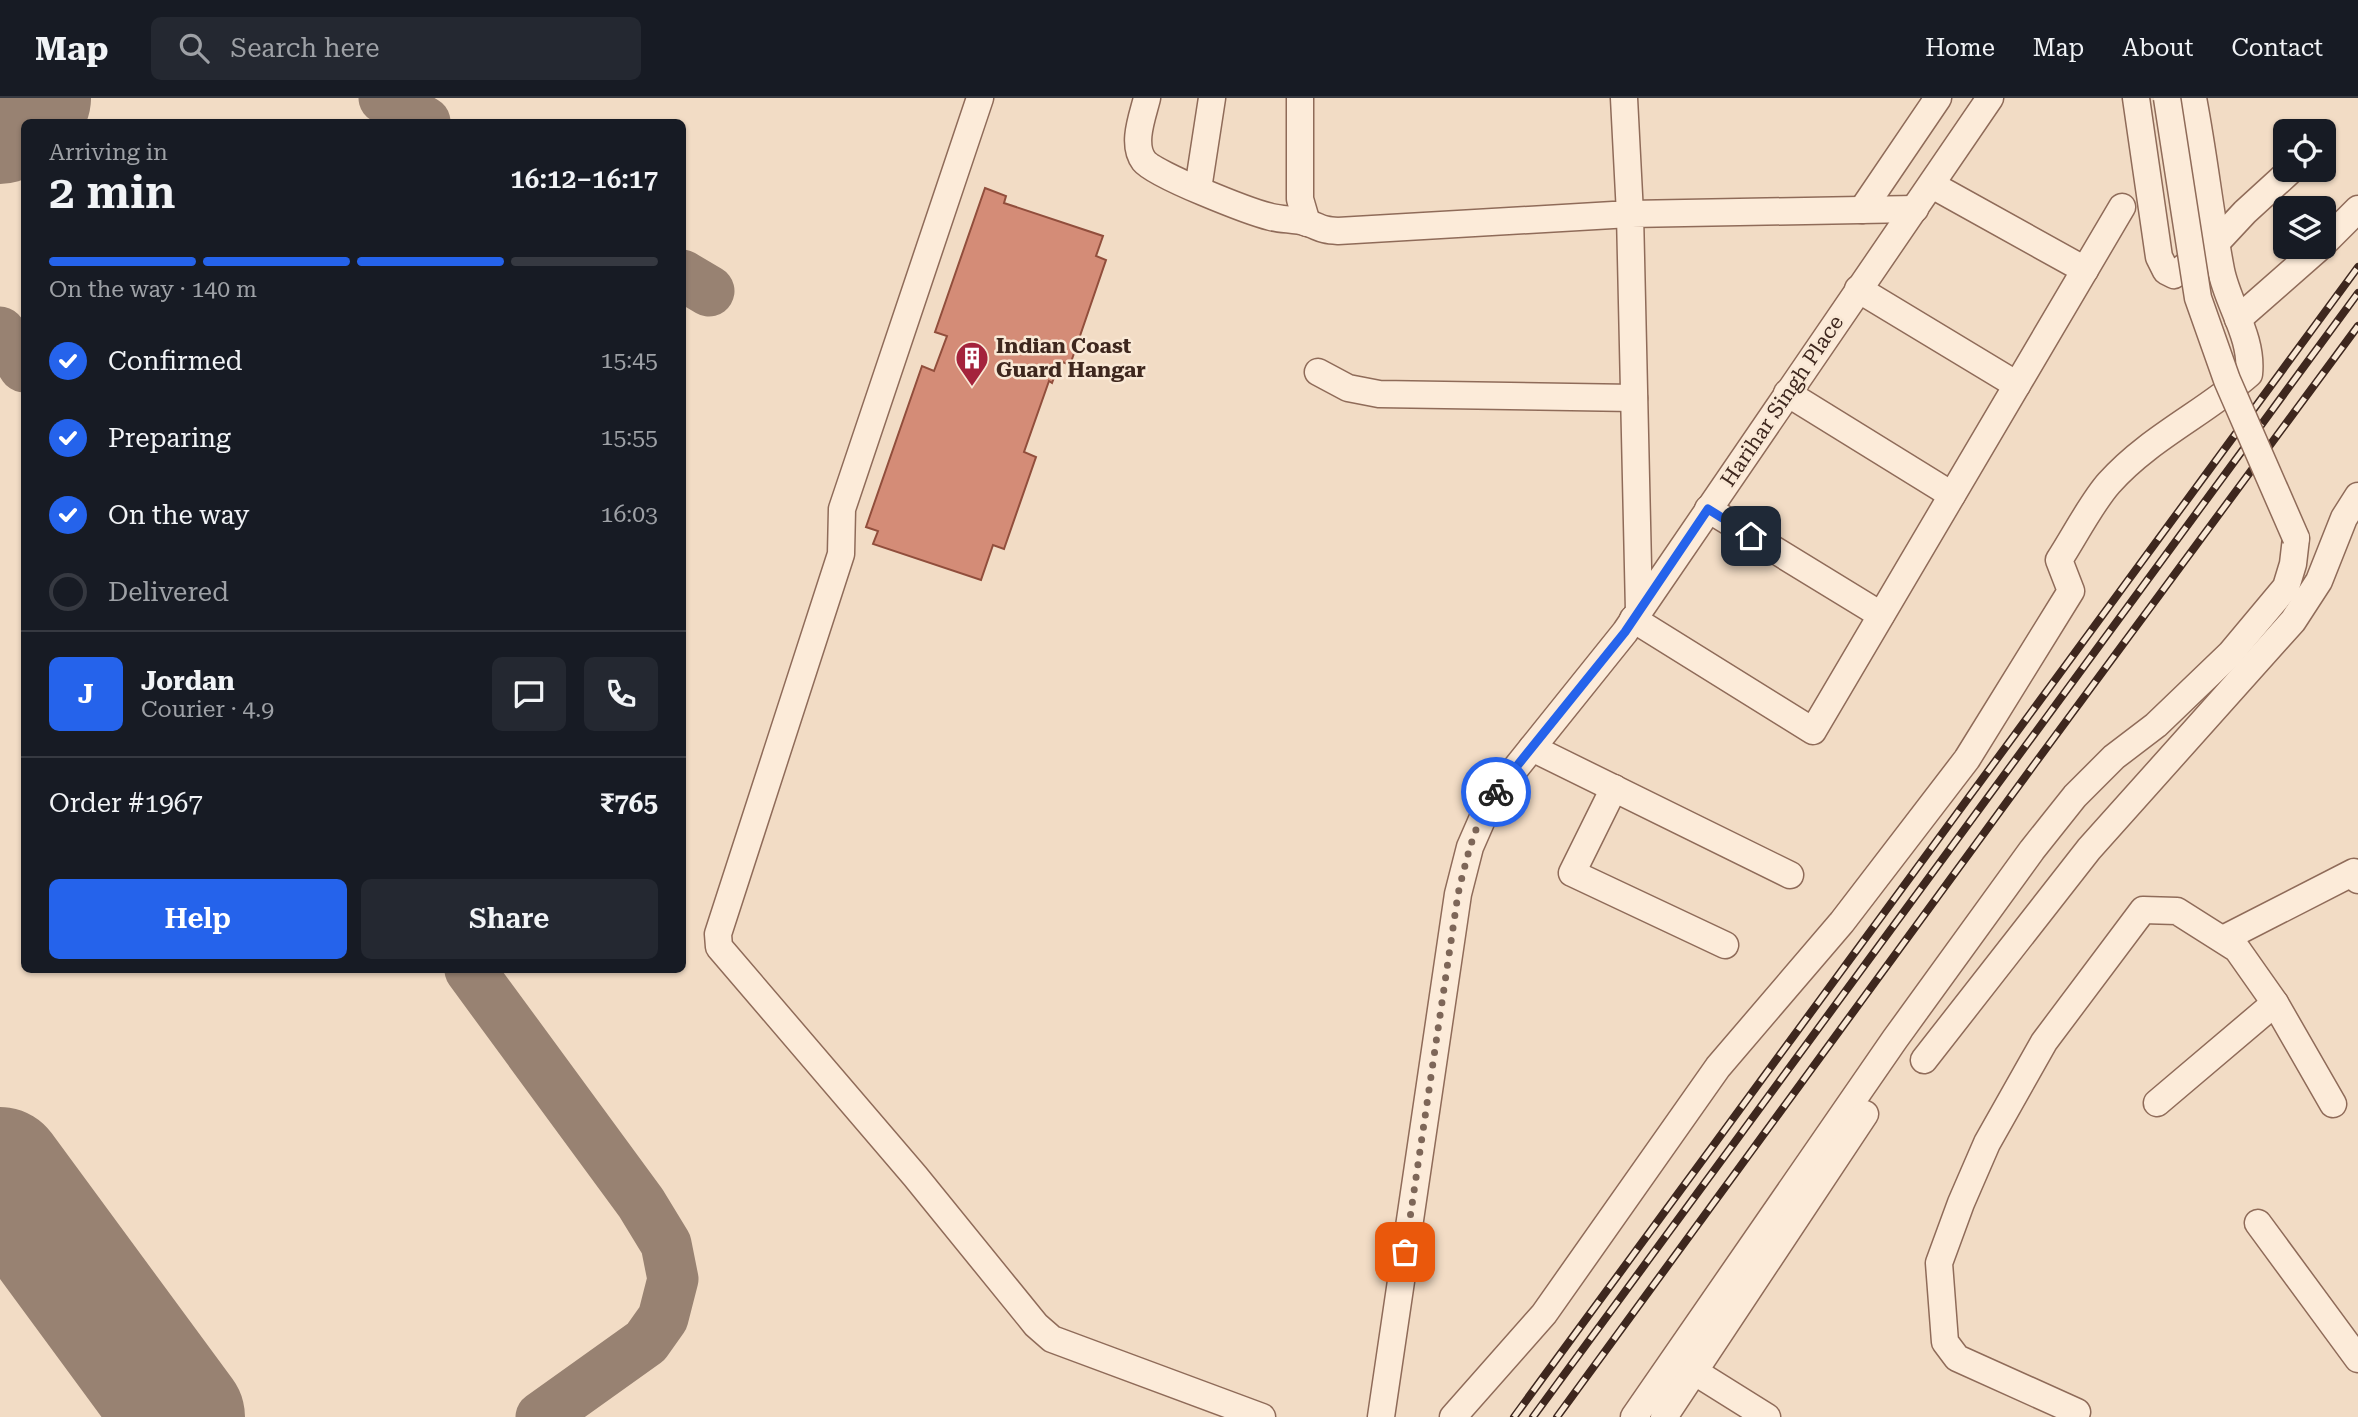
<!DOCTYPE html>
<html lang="en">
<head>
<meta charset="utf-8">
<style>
  :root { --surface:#171b24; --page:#242831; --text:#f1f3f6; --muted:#9ea1a6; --line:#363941; --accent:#2563eb }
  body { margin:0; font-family:"Roboto Serif",serif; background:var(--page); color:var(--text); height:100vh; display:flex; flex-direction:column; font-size:26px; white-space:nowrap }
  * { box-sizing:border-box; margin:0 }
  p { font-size:23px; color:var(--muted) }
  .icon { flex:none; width:38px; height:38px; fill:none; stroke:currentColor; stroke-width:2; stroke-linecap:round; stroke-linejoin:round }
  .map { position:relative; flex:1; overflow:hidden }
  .details { position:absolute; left:21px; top:21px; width:665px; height:854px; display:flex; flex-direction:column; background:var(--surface); border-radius:10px; box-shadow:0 2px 5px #0004 }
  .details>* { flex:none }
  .tools { position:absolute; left:2273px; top:21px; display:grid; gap:14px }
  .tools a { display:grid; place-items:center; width:63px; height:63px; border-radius:10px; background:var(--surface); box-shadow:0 2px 5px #0004; font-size:35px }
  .pin { position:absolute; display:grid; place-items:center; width:60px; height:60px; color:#fff; margin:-30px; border-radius:14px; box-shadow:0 4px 10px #0006 }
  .courier { position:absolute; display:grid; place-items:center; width:70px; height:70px; margin:-35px; border:5px solid #2563eb; border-radius:50%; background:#fff; color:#222; box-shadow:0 2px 9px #0007 }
  .overview em { font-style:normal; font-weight:600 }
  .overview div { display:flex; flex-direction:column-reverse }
  .overview { display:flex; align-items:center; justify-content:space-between; height:119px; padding:0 28px }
  h1 { font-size:46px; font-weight:600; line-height:52px }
  .bar { display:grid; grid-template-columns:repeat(4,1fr); gap:10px 7px; align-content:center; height:84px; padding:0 28px }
  .bar i { height:9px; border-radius:5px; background:var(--line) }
  .bar .on { background:var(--accent) }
  .bar p { grid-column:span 4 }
  .line { display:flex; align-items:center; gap:18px; padding:0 28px; border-top:2px solid var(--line) }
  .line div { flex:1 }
  .round { display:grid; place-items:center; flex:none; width:74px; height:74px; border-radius:10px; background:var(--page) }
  ol { padding:0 28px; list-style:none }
  li { display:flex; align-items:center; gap:21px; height:77px }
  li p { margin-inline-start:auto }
  li .icon { padding:7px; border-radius:50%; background:var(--accent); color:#fff; stroke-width:4 }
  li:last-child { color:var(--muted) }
  li i { width:38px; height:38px; border:4px solid var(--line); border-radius:50% }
  .cta { display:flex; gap:14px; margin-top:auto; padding:14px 28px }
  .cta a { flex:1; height:80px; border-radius:10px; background:var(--accent); color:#fff; font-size:28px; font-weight:600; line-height:80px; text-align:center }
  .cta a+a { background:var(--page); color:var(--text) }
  header { display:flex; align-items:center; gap:42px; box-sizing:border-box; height:98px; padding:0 35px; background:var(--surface); border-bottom:2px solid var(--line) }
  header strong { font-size:33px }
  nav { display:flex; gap:38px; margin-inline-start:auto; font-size:24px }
  .search { width:490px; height:63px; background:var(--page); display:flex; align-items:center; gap:18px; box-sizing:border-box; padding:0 24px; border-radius:10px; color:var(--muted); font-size:26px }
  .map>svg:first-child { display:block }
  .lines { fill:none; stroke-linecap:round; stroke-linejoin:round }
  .taxiway { stroke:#988272; stroke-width:51 }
  .runway { stroke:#988272; stroke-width:128 }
  .building { fill:#d48c77; stroke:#914e3c; stroke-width:2 }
  .minor-casing { stroke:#8f6b59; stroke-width:29 }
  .minor { stroke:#fcebd9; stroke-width:26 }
  .rail-casing { stroke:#3e271e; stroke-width:8 }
  .rail { stroke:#f9e8d5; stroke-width:5; stroke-dasharray:16; stroke-linecap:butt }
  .minor-bridge-casing { stroke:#8f6b59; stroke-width:29; stroke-linecap:butt }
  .minor-bridge { stroke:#fcebd9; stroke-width:26 }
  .done { stroke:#7d6658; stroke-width:7; stroke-dasharray:0 12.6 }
  .route { stroke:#2563eb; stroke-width:9 }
  .labels { text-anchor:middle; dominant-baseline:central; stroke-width:5; stroke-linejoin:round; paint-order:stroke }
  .poi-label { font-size:21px; font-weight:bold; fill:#3e271e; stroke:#f9e8d5; text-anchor:start }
  .street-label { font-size:21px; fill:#3e271e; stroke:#f9e8d5 }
</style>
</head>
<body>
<header>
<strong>Map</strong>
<div class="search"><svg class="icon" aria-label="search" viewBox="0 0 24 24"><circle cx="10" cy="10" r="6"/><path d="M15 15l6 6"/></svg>Search here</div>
<nav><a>Home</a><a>Map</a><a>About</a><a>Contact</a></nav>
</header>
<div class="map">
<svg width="2358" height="1319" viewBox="0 0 2358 1319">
  <rect width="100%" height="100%" fill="#f2dcc5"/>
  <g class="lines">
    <!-- taxiway -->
    <g class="taxiway">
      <path d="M 384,0 L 425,24"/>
      <path d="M 682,177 L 709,193"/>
      <path d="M 0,234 L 24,269"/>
      <path d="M 470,872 L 641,1105 L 666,1146 L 673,1181 L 663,1220 L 646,1244 L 541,1319"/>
      <path d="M 105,1218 C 117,1251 126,1284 130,1319"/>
    </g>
    <!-- runway -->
    <g class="runway">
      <path d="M 0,22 L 27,0"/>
      <path d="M 0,1073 L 181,1319"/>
    </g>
  </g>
  <!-- building -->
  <path class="building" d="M 985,90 L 1006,98 L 1004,105 L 1103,138 L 1096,158 L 1106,162 L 1070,267 L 1060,263 L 1052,285 L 1049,283 L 1024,354 L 1036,359 L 1004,451 L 993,447 L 981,482 L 873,446 L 878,433 L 866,429 L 922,268 L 934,273 L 947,238 L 935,234 Z"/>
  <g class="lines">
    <defs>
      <g id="minor">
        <path d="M 980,0 L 842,411 L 841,456 L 718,836 L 719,849 L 915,1078 L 1036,1227 L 1052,1241 L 1262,1319"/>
        <path d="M 1147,0 C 1143,17 1131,46 1144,63 C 1155,77 1250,114 1271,119 C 1283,122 1296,121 1308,125 C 1322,130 1321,132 1338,133 L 1630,116 L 1624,0"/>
        <path d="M 1300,0 L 1300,101 L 1307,125"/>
        <path d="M 2136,0 L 2159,159 L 2166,173 L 2174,177 L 2217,144 L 2245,114 L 2291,72"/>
        <path d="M 1932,87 L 2085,172"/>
        <path d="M 1198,91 L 1212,0"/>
        <path d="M 1862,112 L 1938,0"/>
        <path d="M 2324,145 L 2358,111"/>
        <path d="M 1858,191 L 2017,287"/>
        <path d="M 2238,221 L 2320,149"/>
        <path d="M 1318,274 L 1348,290 L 1379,296 L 1634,300"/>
        <path d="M 1787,295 L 1952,397"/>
        <path d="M 1708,411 L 1881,517"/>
        <path d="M 1639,513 L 1630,116 L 1915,111"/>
        <path d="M 1633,521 L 1813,633 L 2122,109"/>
        <path d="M 1532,650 L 1790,777"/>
        <path d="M 1614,690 L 1572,775 L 1725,847"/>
        <path d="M 2223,841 L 2354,774 L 2358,782"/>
        <path d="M 2275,905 L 2333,1006"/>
        <path d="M 1924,962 L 2089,751 L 2293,523 L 2319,483 L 2344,420 L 2358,398"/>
        <path d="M 2258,1125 L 2358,1261"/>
        <path d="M 1695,1274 L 1767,1319"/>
        <path d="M 2077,1314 L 1957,1260 L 1945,1244 L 1939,1165 L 1961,1105 L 1987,1045 L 2044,944 L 2143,812 L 2177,813 L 2237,851 L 2275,905 L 2157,1005"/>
        <path d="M 1381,1319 L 1458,796 L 1470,749 L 1491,701 L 1625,534 L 1990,0"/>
        <path d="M 1453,1319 L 1544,1216 L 1718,969 L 1842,824 L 1967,661 L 2071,493 L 2059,462 C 2074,439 2092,404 2109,385 C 2149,340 2205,315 2249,276 C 2253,239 2228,207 2221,172 C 2210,115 2204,57 2193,0"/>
        <path d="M 1634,1319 L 1895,941 L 2032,752 L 2075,698 L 2114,659 L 2156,627 L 2230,556 L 2286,489 L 2293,466 L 2296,440"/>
        <path d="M 1664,1319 L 1865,1016"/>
      </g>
    </defs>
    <!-- minor casing -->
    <use href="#minor" class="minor-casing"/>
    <!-- minor -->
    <use href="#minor" class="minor"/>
    <defs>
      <g id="rail">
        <path d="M 1514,1319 L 2358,169"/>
        <path d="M 1533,1319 L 2358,195"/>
        <path d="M 1557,1319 L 2036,664 L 2358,228"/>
      </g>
    </defs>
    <!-- rail casing -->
    <use href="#rail" class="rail-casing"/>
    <!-- rail -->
    <use href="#rail" class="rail"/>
    <defs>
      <path id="minor-bridge" d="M 2167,0 L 2198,200 L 2227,282 L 2296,440"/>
    </defs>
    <!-- minor-bridge casing -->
    <use href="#minor-bridge" class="minor-bridge-casing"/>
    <!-- minor-bridge -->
    <use href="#minor-bridge" class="minor-bridge"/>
  </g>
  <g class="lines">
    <!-- done -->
    <path class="done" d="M 1405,1154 L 1458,796 C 1466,763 1475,721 1496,694"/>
    <!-- route -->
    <path class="route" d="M 1496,694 L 1625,534 L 1708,411 L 1751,438"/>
  </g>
  <!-- icons -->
  <defs>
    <symbol id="building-pin" viewBox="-11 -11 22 30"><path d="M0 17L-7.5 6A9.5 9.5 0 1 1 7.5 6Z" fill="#a4233c" stroke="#f9e8d5"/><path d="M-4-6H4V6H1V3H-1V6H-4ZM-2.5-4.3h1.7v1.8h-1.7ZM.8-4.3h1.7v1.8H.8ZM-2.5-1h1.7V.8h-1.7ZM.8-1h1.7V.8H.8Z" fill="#fff"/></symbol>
  </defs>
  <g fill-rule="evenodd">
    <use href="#building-pin" x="953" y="241" width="38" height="52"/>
  </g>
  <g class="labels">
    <!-- poi labels -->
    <g class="poi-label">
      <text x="996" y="248">Indian Coast<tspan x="996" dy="24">Guard Hangar</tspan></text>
    </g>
    <!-- street labels -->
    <g class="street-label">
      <text transform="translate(1782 303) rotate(-56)">Harihar Singh Place</text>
    </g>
  </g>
</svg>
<div class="tools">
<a><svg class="icon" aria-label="locate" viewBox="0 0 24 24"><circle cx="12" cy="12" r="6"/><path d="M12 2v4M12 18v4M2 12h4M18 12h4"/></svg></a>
<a><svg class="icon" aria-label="layers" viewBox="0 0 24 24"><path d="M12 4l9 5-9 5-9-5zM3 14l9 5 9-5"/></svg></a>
</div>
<div class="pin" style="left:1405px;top:1154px;background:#ea580c"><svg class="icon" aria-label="bag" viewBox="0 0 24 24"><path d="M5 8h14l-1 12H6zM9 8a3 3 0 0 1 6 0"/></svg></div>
<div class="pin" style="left:1751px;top:438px;background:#1f2937"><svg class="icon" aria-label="home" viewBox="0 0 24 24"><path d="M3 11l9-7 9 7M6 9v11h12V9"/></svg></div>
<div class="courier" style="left:1496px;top:694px"><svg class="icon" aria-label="bike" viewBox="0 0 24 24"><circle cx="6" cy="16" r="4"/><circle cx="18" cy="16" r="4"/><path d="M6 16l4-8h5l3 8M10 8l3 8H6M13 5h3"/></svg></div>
<section class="details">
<div class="overview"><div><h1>2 min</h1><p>Arriving in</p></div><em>16:12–16:17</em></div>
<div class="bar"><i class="on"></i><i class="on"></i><i class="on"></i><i></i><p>On the way · 140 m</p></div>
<ol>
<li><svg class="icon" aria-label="check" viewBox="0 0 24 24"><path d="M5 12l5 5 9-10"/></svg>Confirmed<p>15:45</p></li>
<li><svg class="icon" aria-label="check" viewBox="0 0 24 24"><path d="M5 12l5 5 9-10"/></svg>Preparing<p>15:55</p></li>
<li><svg class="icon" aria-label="check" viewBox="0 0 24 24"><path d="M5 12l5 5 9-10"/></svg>On the way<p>16:03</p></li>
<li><i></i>Delivered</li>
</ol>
<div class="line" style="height:126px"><b class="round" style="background:var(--accent);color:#fff">J</b><div><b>Jordan</b><p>Courier · 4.9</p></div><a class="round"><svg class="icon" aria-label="chat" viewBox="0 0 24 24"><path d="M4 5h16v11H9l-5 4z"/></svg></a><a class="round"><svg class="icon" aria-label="phone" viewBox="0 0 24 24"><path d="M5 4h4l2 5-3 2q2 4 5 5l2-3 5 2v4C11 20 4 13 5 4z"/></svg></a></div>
<div class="line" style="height:91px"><div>Order #1967</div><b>₹765</b></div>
<div class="cta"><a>Help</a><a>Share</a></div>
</section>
</div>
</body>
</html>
